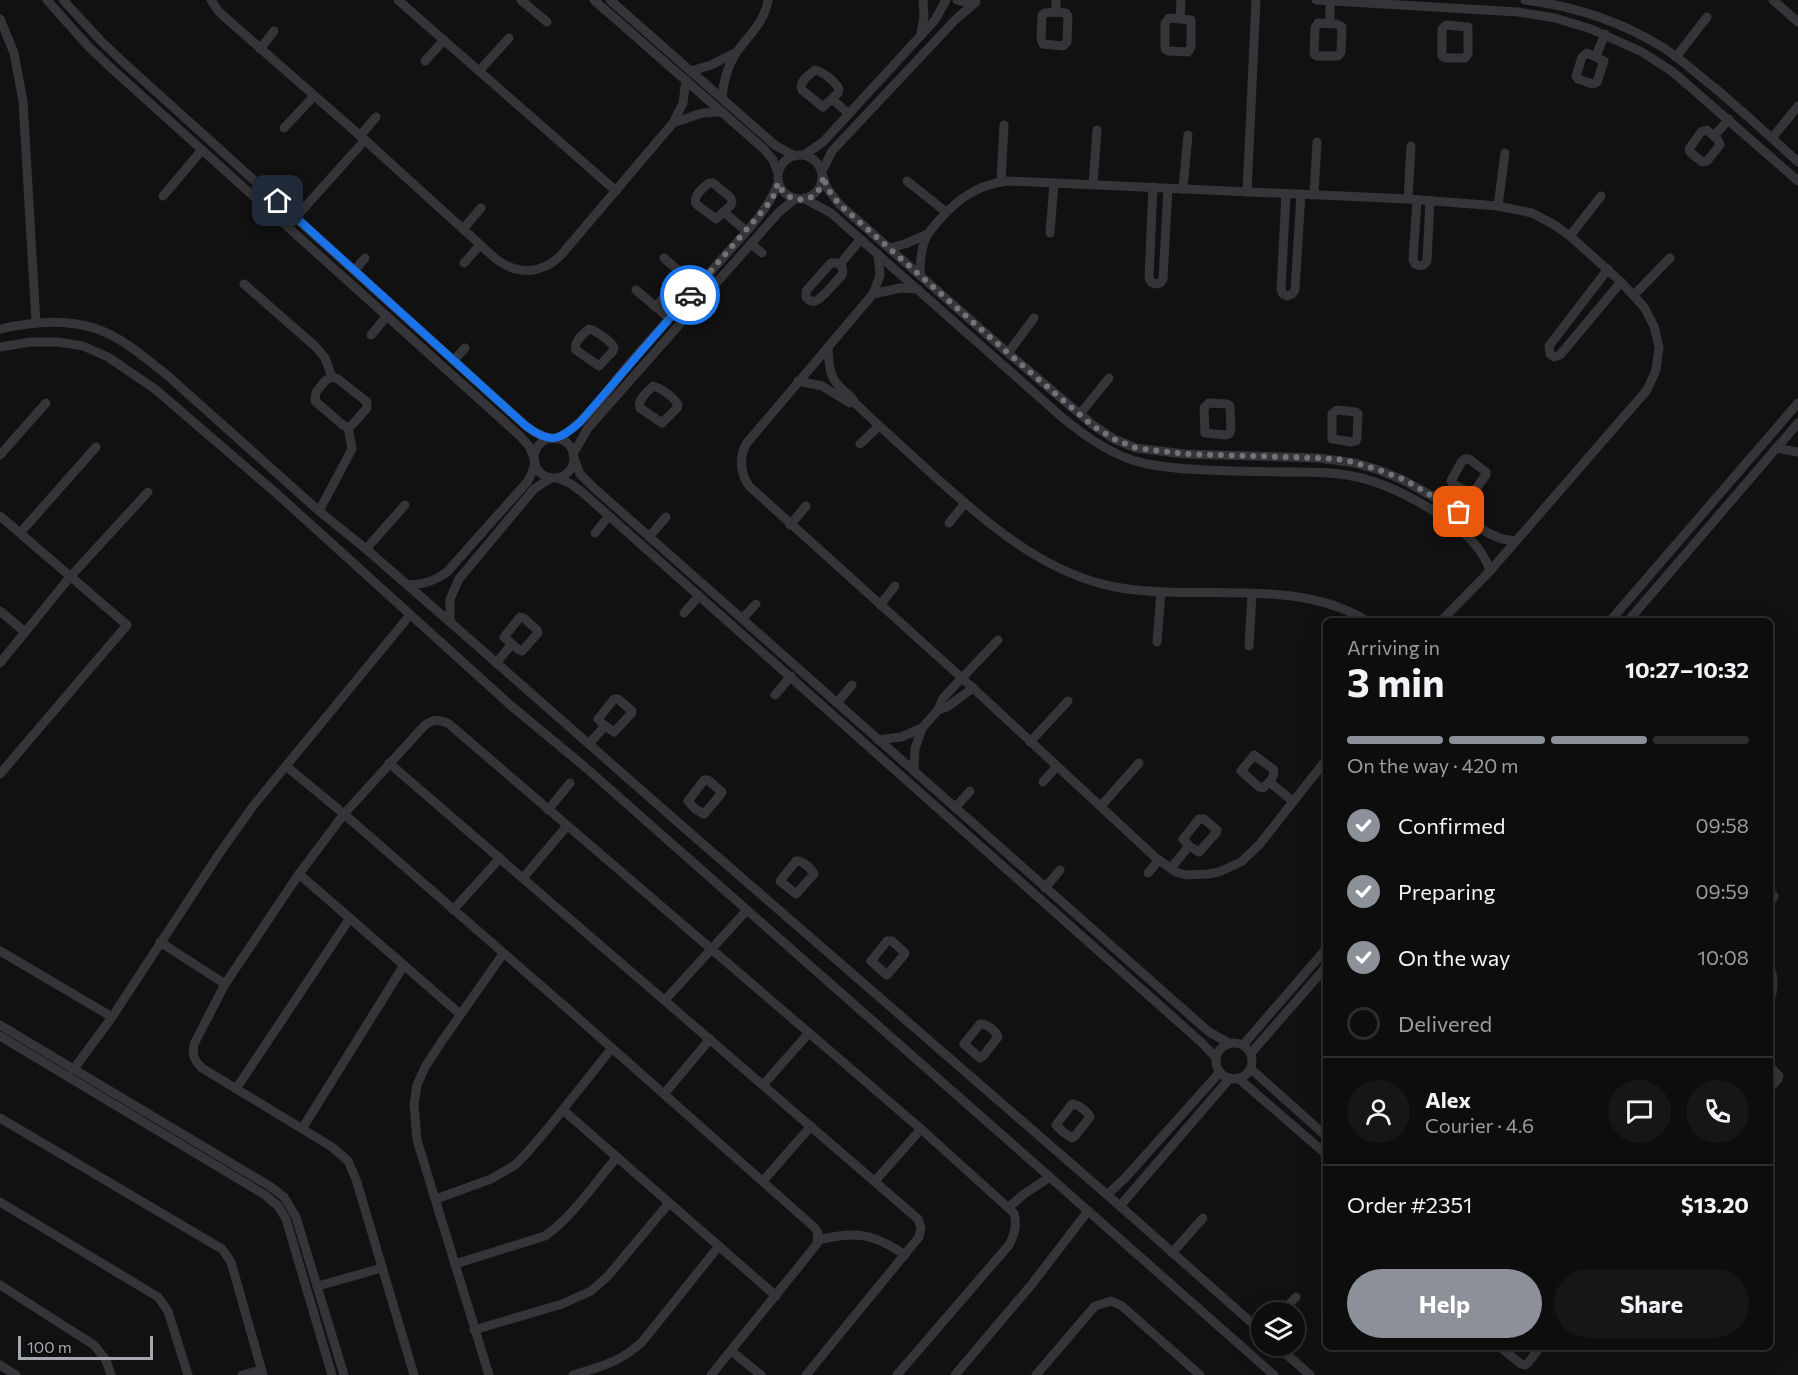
<!DOCTYPE html>
<html lang="en">
<head>
<meta charset="utf-8">
<style>
  :root { --surface:#0d0d0e; --page:#161617; --text:#f1f3f6; --muted:#9a9c9e; --line:#2d2d2e; --accent:#8c9099 }
  body { margin:0; font-family:Commissioner,sans-serif; background:var(--page); color:var(--text); height:100vh; display:flex; flex-direction:column; font-size:22px; white-space:nowrap }
  * { box-sizing:border-box; margin:0 }
  p { font-size:20px; color:var(--muted) }
  .icon { flex:none; width:33px; height:33px; fill:none; stroke:currentColor; stroke-width:2; stroke-linecap:round; stroke-linejoin:round }
  .map { position:relative; flex:1; overflow:hidden }
  .panel { position:absolute; left:1323px; top:618px; width:450px; height:732px; display:flex; flex-direction:column; background:var(--surface); border-radius:9px; box-shadow:0 6px 24px #0002,0 0 0 2px var(--line) }
  .panel>* { flex:none }
  .buttons { position:absolute; left:1251px; top:1302px; display:grid; gap:12px }
  .buttons a { display:grid; place-items:center; width:54px; height:54px; border-radius:50%; background:var(--surface); box-shadow:0 6px 24px #0002,0 0 0 2px var(--line); font-size:30px }
  .scale { position:absolute; left:18px; bottom:15px; width:135px; box-sizing:border-box; padding-left:6px; border:3px solid #a4a8b1; border-top:0; font-size:16px; line-height:21px; white-space:nowrap; color:#a4a8b1; -webkit-text-stroke:4px #0c0c0d; paint-order:stroke }
  .pin { position:absolute; display:grid; place-items:center; width:51px; height:51px; color:#fff; margin:-26px; border-radius:12px; box-shadow:0 3px 9px #0006 }
  .courier { position:absolute; display:grid; place-items:center; width:60px; height:60px; margin:-30px; border:4px solid #1a73e8; border-radius:50%; background:#fff; color:#222; box-shadow:0 2px 8px #0007 }
  .summary em { font-style:normal; font-weight:700 }
  .summary div { display:flex; flex-direction:column-reverse }
  .summary { display:flex; align-items:center; justify-content:space-between; height:102px; padding:0 24px }
  h1 { font-size:39px; font-weight:700; line-height:45px }
  .bar { display:grid; grid-template-columns:repeat(4,1fr); gap:9px 6px; align-content:center; height:72px; padding:0 24px }
  .bar i { height:8px; border-radius:4px; background:var(--line) }
  .bar .active { background:var(--accent) }
  .bar p { grid-column:span 4 }
  .line { display:flex; align-items:center; gap:15px; padding:0 24px; border-top:2px solid var(--line) }
  .line div { flex:1 }
  .round { display:grid; place-items:center; flex:none; width:63px; height:63px; border-radius:32px; background:var(--page) }
  ol { padding:0 24px; list-style:none }
  li { display:flex; align-items:center; gap:18px; height:66px }
  li p { margin-inline-start:auto }
  li .icon { padding:6px; border-radius:50%; background:var(--accent); color:#fff; stroke-width:4 }
  li:last-child { color:var(--muted) }
  li i { width:33px; height:33px; border:3px solid var(--line); border-radius:50% }
  .cta { display:flex; gap:12px; margin-top:auto; padding:12px 24px }
  .cta a { flex:1; height:69px; border-radius:36px; background:var(--accent); color:#fff; font-size:24px; font-weight:700; line-height:69px; text-align:center }
  .cta a+a { background:var(--page); color:var(--text) }
  .map>svg:first-child { display:block }
  .lines { fill:none; stroke-linecap:round; stroke-linejoin:round }
  .minor { stroke:#353539; stroke-width:9 }
  .done { stroke:#717379; stroke-width:6; stroke-dasharray:0 10.8 }
  .route { stroke:#1a73e8; stroke-width:8 }
</style>
</head>
<body>
<div class="map">
<svg width="1798" height="1375" viewBox="0 0 1798 1375">
  <rect width="100%" height="100%" fill="#111112"/>
  <g class="lines">
    <!-- minor -->
    <g class="minor">
      <path d="M 47,0 L 88,46 L 111,68 L 519,435 L 529,446 L 534,458"/>
      <path d="M 63,0 L 101,41 L 122,61 L 526,426 L 536,433 L 552,439"/>
      <path d="M 211,0 L 219,12 L 365,140 L 496,259 C 518,276 543,274 562,254 L 673,123 L 683,103 L 686,80"/>
      <path d="M 398,0 L 616,191"/>
      <path d="M 521,0 L 547,22"/>
      <path d="M 594,0 L 764,149 L 773,160 L 778,173"/>
      <path d="M 610,0 L 776,146 L 795,156"/>
      <path d="M 957,0 L 967,3 L 975,2"/>
      <path d="M 1316,0 L 1518,12 L 1555,18 L 1591,29 L 1642,52 L 1673,72 L 1798,181"/>
      <path d="M 1525,0 C 1574,6 1622,22 1664,48 C 1682,60 1698,75 1715,88 C 1743,112 1771,137 1798,162"/>
      <path d="M 1773,0 L 1798,22"/>
      <path d="M 1056,12 L 1066,13 L 1068,16 L 1067,42 L 1063,46 L 1043,44 L 1041,39 L 1042,15 L 1045,13 Z"/>
      <path d="M 1056,12 L 1056,0"/>
      <path d="M 1169,18 L 1191,20 L 1191,47 L 1188,52 L 1168,51 L 1165,49 L 1165,23 Z"/>
      <path d="M 1180,18 L 1181,0"/>
      <path d="M 0,19 L 14,53 L 23,101 L 36,323"/>
      <path d="M 1318,23 L 1337,24 L 1342,27 L 1341,52 L 1338,56 L 1317,56 L 1314,54 L 1315,28 Z"/>
      <path d="M 1330,23 L 1330,1"/>
      <path d="M 1446,25 L 1468,27 L 1468,54 L 1465,58 L 1445,58 L 1442,56 L 1442,29 Z"/>
      <path d="M 921,33 L 924,16 L 923,0"/>
      <path d="M 260,49 L 274,31"/>
      <path d="M 1587,53 L 1604,61 L 1597,82 L 1593,84 L 1578,79 L 1576,76 L 1582,57 Z"/>
      <path d="M 1596,56 L 1605,34"/>
      <path d="M 1676,57 L 1707,17"/>
      <path d="M 425,61 L 444,40"/>
      <path d="M 815,70 C 823,72 835,81 839,89 L 838,93 L 823,107 L 802,90 C 798,82 809,75 815,70 Z"/>
      <path d="M 479,71 L 509,38"/>
      <path d="M 691,71 L 711,65 L 735,53"/>
      <path d="M 722,99 C 723,82 727,67 736,53 C 748,36 765,22 768,0"/>
      <path d="M 832,99 L 849,114"/>
      <path d="M 673,123 L 702,113 L 722,112"/>
      <path d="M 284,128 L 314,96"/>
      <path d="M 1707,130 L 1718,140 L 1720,145 L 1707,161 L 1702,162 L 1690,152 L 1689,149 L 1701,132 Z"/>
      <path d="M 360,136 L 376,117"/>
      <path d="M 1714,136 L 1729,119"/>
      <path d="M 1772,138 L 1798,106"/>
      <circle cx="800" cy="177" r="22"/>
      <path d="M 804,155 L 823,142 L 935,20 L 946,0"/>
      <path d="M 822,171 L 832,151 L 956,19 L 976,2"/>
      <path d="M 823,176 L 827,188 L 839,204 L 1008,353 L 1093,425 L 1114,439 L 1136,448 L 1185,454 L 1319,458 L 1355,463 L 1379,470 L 1405,481 L 1446,504 L 1488,533 L 1502,539 L 1516,541"/>
      <path d="M 907,181 L 946,212"/>
      <path d="M 1001,182 L 1004,125"/>
      <path d="M 709,183 L 713,183 L 730,197 L 732,201 L 731,205 L 716,219 L 696,204 C 693,195 703,188 709,183 Z"/>
      <path d="M 1093,184 L 1097,130"/>
      <path d="M 1153,187 L 1149,278 L 1151,282 L 1156,284 L 1160,283 L 1163,279 L 1168,188"/>
      <path d="M 1183,189 L 1188,135"/>
      <path d="M 1247,192 L 1256,0"/>
      <path d="M 1286,194 L 1281,289 L 1283,294 L 1287,296 L 1292,294 L 1295,290 L 1301,194"/>
      <path d="M 1314,195 L 1317,142"/>
      <path d="M 163,196 L 202,150"/>
      <path d="M 805,199 L 831,213 L 1064,419 C 1088,438 1113,456 1143,463 C 1164,468 1185,469 1206,470 C 1235,471 1264,472 1293,472 C 1313,472 1332,472 1352,476 C 1384,482 1416,499 1443,517 C 1463,531 1482,546 1490,571"/>
      <path d="M 1408,199 L 1411,146"/>
      <path d="M 1417,200 L 1413,260 L 1415,264 C 1420,267 1424,266 1427,261 L 1430,201"/>
      <path d="M 1498,206 L 1505,153"/>
      <path d="M 724,212 L 746,231"/>
      <path d="M 296,217 L 365,140"/>
      <path d="M 463,229 L 481,208"/>
      <path d="M 1050,233 L 1054,183"/>
      <path d="M 1570,236 L 1601,196"/>
      <path d="M 751,244 L 762,253"/>
      <path d="M 889,248 L 905,244 L 928,234"/>
      <path d="M 878,254 L 880,275 L 873,294 L 746,444 C 739,459 740,473 749,486 L 973,688 L 1156,858 L 1176,872 L 1186,875 L 1208,874 L 1219,872 L 1241,862 L 1259,845 L 1326,760"/>
      <path d="M 464,263 L 480,245"/>
      <path d="M 831,263 L 837,263 C 842,265 844,270 842,275 C 836,281 821,300 815,301 C 810,302 809,300 806,297 L 806,291 Z"/>
      <path d="M 840,264 L 861,239"/>
      <path d="M 1608,269 L 1549,346 L 1550,354 L 1554,357 L 1560,355 L 1621,282"/>
      <path d="M 355,270 L 365,258"/>
      <path d="M 920,275 C 920,262 921,245 928,234 C 931,229 936,224 940,219 C 959,198 979,184 1008,181 L 1408,199 L 1498,206 L 1532,213 L 1553,224 L 1570,236 L 1621,282 L 1644,307 L 1654,326 L 1659,347 L 1656,370 L 1647,390 L 1490,571 L 1441,621"/>
      <path d="M 244,284 L 316,347 L 325,358 L 332,377"/>
      <path d="M 636,290 L 669,318"/>
      <path d="M 873,294 L 900,288 L 918,289"/>
      <path d="M 1634,295 L 1670,258"/>
      <path d="M 655,307 L 682,277 L 680,272 L 664,258"/>
      <path d="M 0,329 C 30,322 66,318 97,329 C 123,338 145,358 167,375 L 319,511 L 366,549 L 450,622 L 681,825 L 1120,1206 L 1262,1332"/>
      <path d="M 589,329 C 597,331 609,340 614,347 L 613,351 L 599,366 L 576,350 C 573,342 583,334 589,329 Z"/>
      <path d="M 371,335 L 387,316"/>
      <path d="M 0,347 L 30,342 L 58,342 L 83,346 L 108,357 L 155,389 L 276,493 L 509,704 L 585,767 L 1274,1375"/>
      <path d="M 828,348 C 829,364 829,378 842,389 C 847,394 852,396 855,403 C 880,427 906,450 932,474 C 987,523 1046,576 1121,588 C 1201,601 1296,577 1367,621"/>
      <path d="M 1008,353 L 1034,318"/>
      <path d="M 454,360 L 465,348"/>
      <path d="M 798,381 L 822,386 L 850,403"/>
      <path d="M 653,386 C 661,388 674,397 678,405 L 677,408 L 662,423 L 640,408 C 637,400 647,392 653,386 Z"/>
      <path d="M 1209,403 L 1227,404 L 1230,406 L 1231,430 L 1229,434 L 1226,435 L 1205,433 L 1204,408 Z"/>
      <path d="M 1337,410 L 1356,412 L 1358,414 L 1357,438 L 1356,441 L 1352,442 L 1332,439 L 1332,414 Z"/>
      <path d="M 1080,414 L 1109,378"/>
      <circle cx="554" cy="458" r="20"/>
      <path d="M 556,439 C 590,421 611,384 636,356 C 664,324 693,292 721,260 C 742,236 767,213 778,183"/>
      <path d="M 860,444 L 879,426"/>
      <path d="M 1776,448 L 1798,452"/>
      <path d="M 573,454 L 588,428 L 779,212 L 795,199"/>
      <path d="M 0,455 L 46,403"/>
      <path d="M 574,458 L 580,474 L 593,487 L 1209,1032 L 1229,1043"/>
      <path d="M 1465,459 L 1469,459 L 1486,472 L 1486,475 L 1472,494 L 1453,484 L 1451,481 L 1462,461 Z"/>
      <path d="M 558,478 L 571,484 L 582,492 L 1201,1042 L 1216,1058"/>
      <path d="M 319,511 L 352,449 L 348,427 L 344,426 L 315,401 L 316,392 L 325,381 L 332,377 L 338,379 L 367,402 L 367,408 L 352,425 L 348,427"/>
      <path d="M 0,516 L 127,625 L 0,774"/>
      <path d="M 949,523 L 965,503"/>
      <path d="M 790,525 L 806,506"/>
      <path d="M 20,533 L 96,447"/>
      <path d="M 595,533 L 609,516"/>
      <path d="M 649,537 L 666,517"/>
      <path d="M 366,549 L 405,505"/>
      <path d="M 407,585 C 423,585 435,581 447,572 L 528,481 L 532,472 L 535,463"/>
      <path d="M 880,605 L 895,586"/>
      <path d="M 0,611 L 25,632"/>
      <path d="M 684,613 L 699,596"/>
      <path d="M 520,617 L 524,618 L 537,630 L 538,633 L 522,651 L 519,650 L 504,637 Z"/>
      <path d="M 742,619 L 756,604"/>
      <path d="M 1610,621 L 1798,403"/>
      <path d="M 1628,621 L 1798,423"/>
      <path d="M 450,622 L 450,599 L 459,579 L 534,489 L 551,478"/>
      <path d="M 1157,642 L 1161,592"/>
      <path d="M 1249,646 L 1252,594"/>
      <path d="M 0,663 L 70,577 L 148,492"/>
      <path d="M 496,663 L 512,644"/>
      <path d="M 775,695 L 791,676"/>
      <path d="M 614,699 L 618,699 L 632,711 L 631,714 L 614,732 L 605,726 L 598,719 Z"/>
      <path d="M 837,703 L 852,685"/>
      <path d="M 938,710 L 947,707 L 973,688"/>
      <path d="M 878,740 L 901,737 L 922,728"/>
      <path d="M 1030,742 L 1068,701"/>
      <path d="M 589,744 L 605,726"/>
      <path d="M 1254,755 L 1273,769 C 1276,776 1268,784 1263,788 L 1259,787 L 1241,771 Z"/>
      <path d="M 389,763 L 918,1219 L 921,1228 L 919,1237 L 806,1375"/>
      <path d="M 286,766 L 344,814 L 569,1010 L 814,1227 L 818,1233 L 817,1244 L 711,1375"/>
      <path d="M 914,771 L 915,749 L 922,728 L 938,710 L 943,698 L 998,640"/>
      <path d="M 704,780 L 708,780 L 722,792 L 721,794 L 704,814 L 695,809 L 688,801 Z"/>
      <path d="M 1043,782 L 1057,766"/>
      <path d="M 1269,782 L 1293,801"/>
      <path d="M 1101,806 L 1139,763"/>
      <path d="M 955,808 L 970,791"/>
      <path d="M 548,810 L 570,783"/>
      <path d="M 1199,819 L 1204,819 L 1217,830 L 1216,833 L 1199,852 L 1189,846 L 1183,839 Z"/>
      <path d="M 796,861 C 802,860 811,868 814,874 L 796,894 L 780,881 Z"/>
      <path d="M 1171,868 L 1189,846"/>
      <path d="M 1148,873 L 1159,860"/>
      <path d="M 299,874 L 460,1014"/>
      <path d="M 523,878 L 567,826"/>
      <path d="M 1045,888 L 1060,870"/>
      <path d="M 1770,892 L 1774,896 L 1770,903"/>
      <path d="M 453,910 L 500,858"/>
      <path d="M 887,941 L 892,941 L 905,953 L 904,955 L 887,975 L 871,961 Z"/>
      <path d="M 160,942 L 225,984"/>
      <path d="M 0,951 L 112,1017"/>
      <path d="M 1770,967 C 1774,978 1774,989 1770,1000"/>
      <path d="M 665,1000 L 747,910"/>
      <path d="M 980,1024 C 986,1023 996,1031 998,1037 L 983,1056 L 980,1058 L 964,1044 Z"/>
      <path d="M 0,1025 L 271,1187 L 284,1197 L 296,1217 L 344,1375"/>
      <path d="M 0,1036 L 265,1195 L 278,1206 L 286,1219 L 332,1375"/>
      <circle cx="1234" cy="1061" r="18"/>
      <path d="M 1243,1045 L 1326,949"/>
      <path d="M 1251,1053 L 1326,967"/>
      <path d="M 1770,1066 L 1779,1076 L 1778,1079 L 1770,1088"/>
      <path d="M 1251,1069 L 1326,1136"/>
      <path d="M 73,1070 L 112,1017 L 219,854 L 253,806 L 410,615"/>
      <path d="M 1238,1078 L 1326,1154"/>
      <path d="M 763,1085 L 808,1034"/>
      <path d="M 236,1089 L 350,918"/>
      <path d="M 664,1094 L 710,1039"/>
      <path d="M 1072,1104 C 1078,1104 1088,1112 1090,1117 L 1075,1136 L 1072,1138 L 1063,1132 L 1056,1125 Z"/>
      <path d="M 563,1110 L 776,1296"/>
      <path d="M 0,1118 L 222,1249 L 231,1262 L 263,1375"/>
      <path d="M 302,1129 L 404,965"/>
      <path d="M 763,1181 L 811,1126"/>
      <path d="M 875,1181 L 921,1129"/>
      <path d="M 1107,1195 L 1126,1177 L 1220,1072"/>
      <path d="M 436,1199 L 491,1179 L 515,1165 L 525,1155 L 549,1127 L 612,1048"/>
      <path d="M 0,1202 L 158,1297 L 168,1311 L 188,1375"/>
      <path d="M 1120,1206 L 1230,1078"/>
      <path d="M 1009,1207 L 1024,1194 L 1050,1177"/>
      <path d="M 818,1240 C 856,1231 873,1233 905,1255"/>
      <path d="M 1172,1253 L 1203,1218"/>
      <path d="M 455,1264 L 545,1236 C 573,1216 594,1184 617,1157"/>
      <path d="M 0,1285 L 94,1345 L 106,1360 L 111,1375"/>
      <path d="M 318,1286 L 382,1268"/>
      <path d="M 1282,1312 L 1296,1297"/>
      <path d="M 474,1330 L 562,1304 L 591,1291 L 608,1276 L 669,1203"/>
      <path d="M 1277,1346 L 1310,1375"/>
      <path d="M 1500,1347 L 1521,1364 L 1525,1365 L 1528,1363 L 1540,1347"/>
      <path d="M 731,1351 L 761,1375"/>
      <path d="M 0,1365 L 16,1375"/>
      <path d="M 242,1375 L 261,1370"/>
      <path d="M 414,1375 L 356,1179 L 348,1161 L 332,1147 L 202,1068 C 194,1060 192,1055 194,1044 L 225,984 L 299,874 L 344,814 L 424,726 C 432,719 439,719 449,724 L 921,1129 L 1014,1213 C 1017,1225 1015,1233 1009,1245 L 897,1375"/>
      <path d="M 489,1375 L 417,1140 L 414,1104 L 417,1085 L 425,1067 L 442,1041 L 503,954"/>
      <path d="M 573,1375 C 602,1366 619,1363 642,1342 L 719,1246"/>
      <path d="M 955,1375 L 1032,1284 L 1088,1211"/>
      <path d="M 1036,1375 L 1095,1306 L 1111,1301 L 1122,1306 L 1200,1375"/>
    </g>
  </g>
  <g class="lines">
    <!-- done -->
    <path class="done" d="M 690,295 L 766,207 L 774,195 L 778,183 C 788,208 822,204 823,176 L 827,188 L 839,204 L 1008,353 L 1093,426 L 1114,439 L 1136,448 L 1185,454 L 1319,458 L 1345,460 L 1379,470 L 1405,480 L 1459,512"/>
    <!-- route -->
    <path class="route" d="M 278,201 L 526,426 C 550,444 559,441 580,422 L 690,295"/>
  </g>
</svg>
<div class="buttons">
<a><svg class="icon" aria-label="layers" viewBox="0 0 24 24"><path d="M12 4l9 5-9 5-9-5zM3 14l9 5 9-5"/></svg></a>
</div>
<div class="scale">100 m</div>
<div class="pin" style="left:1459px;top:512px;background:#ea580c"><svg class="icon" aria-label="bag" viewBox="0 0 24 24"><path d="M5 8h14l-1 12H6zM9 8a3 3 0 0 1 6 0"/></svg></div>
<div class="pin" style="left:278px;top:201px;background:#1f2937"><svg class="icon" aria-label="home" viewBox="0 0 24 24"><path d="M3 11l9-7 9 7M6 9v11h12V9"/></svg></div>
<div class="courier" style="left:690px;top:295px"><svg class="icon" aria-label="car" viewBox="0 0 24 24"><path d="M5 17H2v-5l4-1 3-4h7l3 4 3 1v5h-3M9 17h6M6 11h13"/><circle cx="7" cy="17" r="2"/><circle cx="17" cy="17" r="2"/></svg></div>
<section class="panel">
<div class="summary"><div><h1>3 min</h1><p>Arriving in</p></div><em>10:27–10:32</em></div>
<div class="bar"><i class="active"></i><i class="active"></i><i class="active"></i><i></i><p>On the way · 420 m</p></div>
<ol>
<li><svg class="icon" aria-label="check" viewBox="0 0 24 24"><path d="M5 12l5 5 9-10"/></svg>Confirmed<p>09:58</p></li>
<li><svg class="icon" aria-label="check" viewBox="0 0 24 24"><path d="M5 12l5 5 9-10"/></svg>Preparing<p>09:59</p></li>
<li><svg class="icon" aria-label="check" viewBox="0 0 24 24"><path d="M5 12l5 5 9-10"/></svg>On the way<p>10:08</p></li>
<li><i></i>Delivered</li>
</ol>
<div class="line" style="height:108px"><a class="round"><svg class="icon" aria-label="person" viewBox="0 0 24 24"><circle cx="12" cy="8" r="4"/><path d="M4 21q1-7 8-7t8 7"/></svg></a><div><b>Alex</b><p>Courier · 4.6</p></div><a class="round"><svg class="icon" aria-label="chat" viewBox="0 0 24 24"><path d="M4 5h16v11H9l-5 4z"/></svg></a><a class="round"><svg class="icon" aria-label="phone" viewBox="0 0 24 24"><path d="M5 4h4l2 5-3 2q2 4 5 5l2-3 5 2v4C11 20 4 13 5 4z"/></svg></a></div>
<div class="line" style="height:78px"><div>Order #2351</div><b>$13.20</b></div>
<div class="cta"><a>Help</a><a>Share</a></div>
</section>
</div>
</body>
</html>
